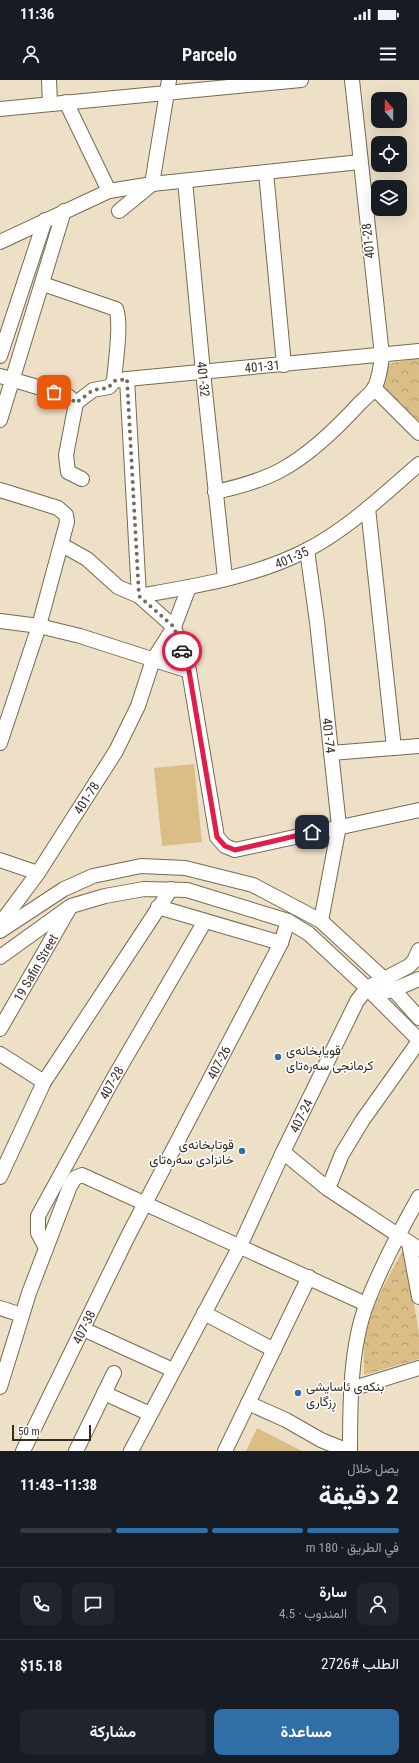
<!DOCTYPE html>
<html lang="ar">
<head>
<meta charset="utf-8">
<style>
  :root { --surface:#171b24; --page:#20242c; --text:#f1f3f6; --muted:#9ea1a6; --line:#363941; --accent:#2f6fa5 }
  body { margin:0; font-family:"Roboto Condensed",Vazirmatn,sans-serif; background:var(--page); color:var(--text); direction:rtl; height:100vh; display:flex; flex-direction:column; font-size:15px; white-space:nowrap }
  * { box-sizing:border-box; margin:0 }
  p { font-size:13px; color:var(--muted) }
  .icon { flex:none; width:22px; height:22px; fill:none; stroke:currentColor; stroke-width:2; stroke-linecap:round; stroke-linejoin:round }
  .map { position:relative; height:1371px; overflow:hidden; direction:ltr }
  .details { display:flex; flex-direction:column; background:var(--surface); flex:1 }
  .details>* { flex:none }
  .needle { width:26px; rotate:340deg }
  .controls { position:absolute; left:371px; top:12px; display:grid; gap:8px }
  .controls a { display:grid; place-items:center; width:36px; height:36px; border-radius:8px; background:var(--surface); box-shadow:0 4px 16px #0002; font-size:20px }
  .scale { position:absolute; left:12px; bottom:10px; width:79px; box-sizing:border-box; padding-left:4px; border:2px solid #332e24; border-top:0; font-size:11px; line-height:14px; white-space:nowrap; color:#332e24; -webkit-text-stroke:3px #fff; paint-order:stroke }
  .pin { position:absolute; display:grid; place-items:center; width:34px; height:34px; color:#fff; margin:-17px; border-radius:8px; box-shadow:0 2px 6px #0006 }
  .courier { position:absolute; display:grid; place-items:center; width:40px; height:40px; margin:-20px; border:3px solid #e11d48; border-radius:50%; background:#fff; color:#222; box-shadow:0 1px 5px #0007 }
  .overview em { font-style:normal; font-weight:700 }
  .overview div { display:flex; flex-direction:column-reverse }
  .overview { display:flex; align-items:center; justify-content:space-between; height:68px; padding:0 20px }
  h1 { font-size:26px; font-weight:700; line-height:30px }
  .bar { display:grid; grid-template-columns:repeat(4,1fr); gap:6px 4px; align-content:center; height:48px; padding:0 20px }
  .bar i { height:5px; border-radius:3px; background:var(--line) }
  .bar .on { background:var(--accent) }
  .bar p { grid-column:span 4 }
  .line { display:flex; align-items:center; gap:10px; padding:0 20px; border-top:1px solid var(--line) }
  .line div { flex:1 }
  .round { display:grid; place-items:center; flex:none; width:42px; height:42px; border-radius:8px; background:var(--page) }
  .action { display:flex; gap:8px; margin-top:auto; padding:8px 20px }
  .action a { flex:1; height:46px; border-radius:8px; background:var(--accent); color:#fff; font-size:16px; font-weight:700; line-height:46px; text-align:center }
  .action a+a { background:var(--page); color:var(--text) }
  .status { display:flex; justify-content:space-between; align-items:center; height:28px; padding:0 20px; background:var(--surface); direction:ltr }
  .status svg { height:11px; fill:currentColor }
  header { display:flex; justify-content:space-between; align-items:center; height:52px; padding:0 20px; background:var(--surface); font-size:18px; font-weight:700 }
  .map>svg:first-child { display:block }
  .park { fill:url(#park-crowns) }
  .pitch { fill:#dabe86 }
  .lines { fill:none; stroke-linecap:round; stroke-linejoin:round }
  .minor-casing { stroke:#756a52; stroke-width:16 }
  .minor { stroke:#fff; stroke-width:14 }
  .done { stroke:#746c5d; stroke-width:4; stroke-dasharray:0 7.2 }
  .route { stroke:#e11d48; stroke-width:5 }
  .poi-dot { fill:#2f6fa5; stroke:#fff; stroke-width:1.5 }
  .labels { text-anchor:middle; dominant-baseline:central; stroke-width:3; stroke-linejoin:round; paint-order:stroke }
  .street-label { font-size:13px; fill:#332e24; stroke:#fff }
  .poi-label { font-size:13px; fill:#332e24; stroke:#fff; text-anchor:start }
</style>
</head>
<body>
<div class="status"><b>11:36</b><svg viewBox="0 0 49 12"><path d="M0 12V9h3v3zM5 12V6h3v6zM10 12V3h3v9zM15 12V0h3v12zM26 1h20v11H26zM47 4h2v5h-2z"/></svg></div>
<header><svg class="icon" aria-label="menu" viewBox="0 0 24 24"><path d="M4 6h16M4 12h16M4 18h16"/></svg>Parcelo<svg class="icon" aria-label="person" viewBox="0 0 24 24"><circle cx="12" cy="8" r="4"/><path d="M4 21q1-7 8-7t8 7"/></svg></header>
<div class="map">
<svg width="419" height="1371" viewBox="0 0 419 1371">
  <defs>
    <pattern id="park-crowns" width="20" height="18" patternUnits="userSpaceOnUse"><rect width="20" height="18" fill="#dabe86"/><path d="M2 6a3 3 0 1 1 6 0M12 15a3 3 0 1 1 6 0" fill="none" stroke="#b19b6d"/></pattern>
  </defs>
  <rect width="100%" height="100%" fill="#ede0c6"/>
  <!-- park -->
  <g class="park">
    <path d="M 419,278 L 419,349 L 377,308 L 386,284 Z"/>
    <path d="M 404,1168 L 419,1252 L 419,1279 L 364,1295 C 364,1283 363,1268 366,1255 C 372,1224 389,1196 404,1168 Z"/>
  </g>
  <!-- pitch -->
  <g class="pitch">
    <path d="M 194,684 L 202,762 L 162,766 L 154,688 Z"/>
    <path d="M 257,1348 L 302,1371 L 246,1371 Z"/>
  </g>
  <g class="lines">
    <defs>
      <g id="minor">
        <path d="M 49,0 L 50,23"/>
        <path d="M 66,22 L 109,111"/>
        <path d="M 0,29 L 301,0"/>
        <path d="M 266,92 L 284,285"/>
        <path id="s1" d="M 185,101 L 203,292 L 225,498"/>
        <path d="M 119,131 L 152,104 L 169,0"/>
        <path d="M 0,162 L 109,111 L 152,104 L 360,82"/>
        <path d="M 43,204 L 116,229 C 122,243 115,285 114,301"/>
        <path d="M 0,276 L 45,140"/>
        <path id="s2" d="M 0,296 L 68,316 L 76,323 L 93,310 L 109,307 L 114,301 L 127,299 L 419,271"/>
        <path id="s3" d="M 127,299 L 139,516 C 195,506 254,497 305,471 C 348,449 383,415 419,384"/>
        <path d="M 374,308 L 419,353"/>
        <path d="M 76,323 L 66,375 L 68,392 L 82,399"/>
        <path d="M 0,340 L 64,131"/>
        <path d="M 0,410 L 58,428 L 66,435 L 67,442 L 39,546 L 0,663"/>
        <path d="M 215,412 C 238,407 261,401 281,390 C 311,374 338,347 360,323 C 365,318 372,313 375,307 C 380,296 381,286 382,275 L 352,0"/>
        <path d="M 368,428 L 394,668"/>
        <path d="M 62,465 L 87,479 L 118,507 L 139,516 L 174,547 L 189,591 L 217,757 L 225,766 L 235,770 L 419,730"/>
        <path id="s4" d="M 307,470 L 317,542 L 339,746 L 321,841"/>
        <path d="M 0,541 L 39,546 L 80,556 L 189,591"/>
        <path d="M 331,673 L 419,666"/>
        <path d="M 0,780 L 38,793"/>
        <path d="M 158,827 L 281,863"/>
        <path id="s5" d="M 0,844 L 38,793 L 116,671 L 138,626 L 153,580 L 174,547 L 189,507"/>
        <path d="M 0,851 L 64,809 L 93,796 L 141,786 L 185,788 L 253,805 L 321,841 L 384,899 L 419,938"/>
        <path d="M 0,877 L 71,826 L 105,816 L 144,809 L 187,810 L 288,841 L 309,854 L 367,908 L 419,960"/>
        <path d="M 385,912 L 393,910 L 419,899"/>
        <path id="s6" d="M 0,949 L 69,829"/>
        <path d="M 0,974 L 44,1002"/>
        <path d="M 283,1072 L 328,1109 L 419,1169"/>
        <path d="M 0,1097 L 44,1002 L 171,809"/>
        <path d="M 328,1109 L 342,1074 L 362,1041 L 419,961"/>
        <path d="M 409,1163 L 419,1217"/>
        <path id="s7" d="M 46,1168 L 38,1153 L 38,1136 L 112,1001 L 205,841"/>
        <path d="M 0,1228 L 22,1235"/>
        <path d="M 204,1233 L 274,1270"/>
        <path d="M 83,1249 L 173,1290"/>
        <path d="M 0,1307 L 29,1213 L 70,1106 L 75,1098 L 82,1095 L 366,1224"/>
        <path d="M 351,1309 L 419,1288"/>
        <path d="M 104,1313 L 150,1334"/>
        <path d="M 248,1323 L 286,1340 L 321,1360 L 348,1371"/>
        <path id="s8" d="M 23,1371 L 128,1156 L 281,863 L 288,841"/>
        <path d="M 76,1371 L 114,1293"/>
        <path id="s9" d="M 131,1371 L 240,1166 L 283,1072 L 357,921 L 367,908 L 409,886 L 414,881 L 419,870"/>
        <path d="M 225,1371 L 309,1197"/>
        <path d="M 350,1371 C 350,1325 350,1267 367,1223 C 380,1189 401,1149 419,1117"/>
      </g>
    </defs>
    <!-- minor casing -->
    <use href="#minor" class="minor-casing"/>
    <!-- minor -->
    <use href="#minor" class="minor"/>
  </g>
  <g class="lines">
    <!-- done -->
    <path class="done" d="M 54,312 L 68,316 L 76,323 L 93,310 L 108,308 L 114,301 L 127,299 L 139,516 L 174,547 L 182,571"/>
    <!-- route -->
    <path class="route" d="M 182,571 L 189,591 L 217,757 L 225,766 L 235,770 L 312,752"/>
  </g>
  <!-- markers -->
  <g class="poi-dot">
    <circle cx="278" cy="977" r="4"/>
    <circle cx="242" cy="1071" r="4"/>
    <circle cx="298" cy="1313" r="4"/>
  </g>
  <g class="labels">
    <!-- street labels -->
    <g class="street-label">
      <text transform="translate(368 161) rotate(-96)">401-28</text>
      <text stroke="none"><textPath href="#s2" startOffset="276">401-31</textPath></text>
      <text stroke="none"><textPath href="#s1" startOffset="199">401-32</textPath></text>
      <text stroke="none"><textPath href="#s3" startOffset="375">401-35</textPath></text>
      <text stroke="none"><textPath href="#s4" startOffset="187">401-74</textPath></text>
      <text stroke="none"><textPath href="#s5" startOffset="153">401-78</textPath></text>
      <text stroke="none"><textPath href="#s6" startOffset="71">19 Safin Street</textPath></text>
      <text stroke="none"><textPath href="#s8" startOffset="435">407-26</textPath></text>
      <text stroke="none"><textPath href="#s7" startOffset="186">407-28</textPath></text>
      <text stroke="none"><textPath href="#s9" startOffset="376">407-24</textPath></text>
      <text stroke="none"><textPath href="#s8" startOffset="138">407-38</textPath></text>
    </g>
    <!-- poi labels -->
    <g class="poi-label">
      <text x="286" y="970">قویابخانەی<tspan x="286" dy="15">کرمانجی سەرەتای</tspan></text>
      <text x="234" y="1064" text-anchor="end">قوتابخانەی<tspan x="234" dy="15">خانزادی سەرەتای</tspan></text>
      <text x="306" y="1306">بنکەی ئاسایشی<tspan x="306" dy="15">ڕزگاری</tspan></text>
    </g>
  </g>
</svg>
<div class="controls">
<a><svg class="needle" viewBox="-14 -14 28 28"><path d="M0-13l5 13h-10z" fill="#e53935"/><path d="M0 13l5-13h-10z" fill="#9ea1a6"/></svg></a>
<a><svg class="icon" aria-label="locate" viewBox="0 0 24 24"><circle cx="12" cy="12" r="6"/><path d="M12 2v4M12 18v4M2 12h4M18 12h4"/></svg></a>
<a><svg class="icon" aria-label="layers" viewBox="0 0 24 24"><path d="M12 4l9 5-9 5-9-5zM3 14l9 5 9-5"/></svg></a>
</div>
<div class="scale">50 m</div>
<div class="pin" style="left:54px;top:312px;background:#ea580c"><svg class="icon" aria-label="bag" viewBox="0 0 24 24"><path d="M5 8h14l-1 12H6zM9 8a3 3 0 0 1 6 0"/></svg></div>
<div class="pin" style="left:312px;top:752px;background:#1f2937"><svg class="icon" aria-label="home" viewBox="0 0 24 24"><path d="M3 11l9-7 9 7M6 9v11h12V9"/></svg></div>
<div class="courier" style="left:182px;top:571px"><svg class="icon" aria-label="car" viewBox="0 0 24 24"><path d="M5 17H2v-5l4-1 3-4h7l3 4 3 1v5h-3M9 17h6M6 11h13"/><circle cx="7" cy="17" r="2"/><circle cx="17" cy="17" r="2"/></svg></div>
</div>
<section class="details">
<div class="overview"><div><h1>2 دقيقة</h1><p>يصل خلال</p></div><em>11:38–11:43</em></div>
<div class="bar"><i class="on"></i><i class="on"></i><i class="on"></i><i></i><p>في الطريق · 180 m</p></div>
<div class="line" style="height:72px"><a class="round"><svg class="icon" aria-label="person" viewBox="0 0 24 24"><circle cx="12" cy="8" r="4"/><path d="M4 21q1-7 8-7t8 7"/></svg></a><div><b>سارة</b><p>المندوب · 4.5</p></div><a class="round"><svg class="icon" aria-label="chat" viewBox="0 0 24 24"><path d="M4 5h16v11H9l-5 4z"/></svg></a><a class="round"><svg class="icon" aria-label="phone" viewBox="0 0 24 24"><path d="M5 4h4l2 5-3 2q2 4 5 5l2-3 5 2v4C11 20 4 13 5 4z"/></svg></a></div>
<div class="line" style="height:52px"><div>الطلب #2726</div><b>$15.18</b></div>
<div class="action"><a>مساعدة</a><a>مشاركة</a></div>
</section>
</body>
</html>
